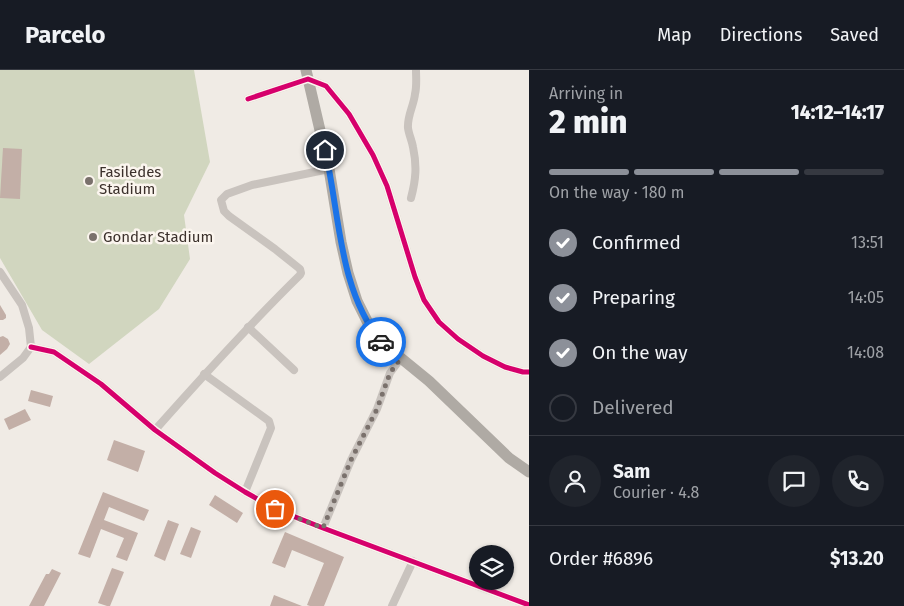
<!DOCTYPE html>
<html lang="en">
<head>
<meta charset="utf-8">
<style>
  :root { --surface:#171b24; --page:#20242c; --text:#f1f3f6; --muted:#9ea1a6; --line:#363941; --accent:#8c9099 }
  body { margin:0; font-family:"Fira Sans",sans-serif; background:var(--page); color:var(--text); height:100vh; display:flex; flex-direction:column; font-size:19px; white-space:nowrap }
  * { box-sizing:border-box; margin:0 }
  p { font-size:16px; color:var(--muted) }
  .icon { flex:none; width:28px; height:28px; fill:none; stroke:currentColor; stroke-width:2; stroke-linecap:round; stroke-linejoin:round }
  .map { position:relative; flex:1; overflow:hidden }
  .drawer { display:flex; flex-direction:column; background:var(--surface); width:375px }
  .drawer>* { flex:none }
  .controls { position:absolute; left:469px; top:475px; display:grid; gap:10px }
  .controls a { display:grid; place-items:center; width:45px; height:45px; border-radius:50%; background:var(--surface); box-shadow:0 1px 4px #0004; font-size:25px }
  .pin { position:absolute; display:grid; place-items:center; width:42px; height:42px; color:#fff; margin:-21px; border:2px solid #fff; border-radius:50%; box-shadow:0 1px 5px #0007 }
  .courier { position:absolute; display:grid; place-items:center; width:50px; height:50px; margin:-25px; border:4px solid #1a73e8; border-radius:50%; background:#fff; color:#222; box-shadow:0 1px 6px #0007 }
  .overview em { font-style:normal; font-weight:800 }
  .overview div { display:flex; flex-direction:column-reverse }
  .overview { display:flex; align-items:center; justify-content:space-between; height:85px; padding:0 20px }
  h1 { font-size:32px; font-weight:800; line-height:38px }
  .bar { display:grid; grid-template-columns:repeat(4,1fr); gap:8px 5px; align-content:center; height:60px; padding:0 20px }
  .bar i { height:6px; border-radius:4px; background:var(--line) }
  .bar .current { background:var(--accent) }
  .bar p { grid-column:span 4 }
  .line { display:flex; align-items:center; gap:12px; padding:0 20px; border-top:1px solid var(--line) }
  .line div { flex:1 }
  .round { display:grid; place-items:center; flex:none; width:52px; height:52px; border-radius:26px; background:var(--page) }
  ol { padding:0 20px; list-style:none }
  li { display:flex; align-items:center; gap:15px; height:55px }
  li p { margin-inline-start:auto }
  li .icon { padding:5px; border-radius:50%; background:var(--accent); color:#fff; stroke-width:4 }
  li:last-child { color:var(--muted) }
  li i { width:28px; height:28px; border:2px solid var(--line); border-radius:50% }
  header { display:flex; align-items:center; gap:30px; box-sizing:border-box; height:70px; padding:0 25px; background:var(--surface); border-bottom:1px solid var(--line) }
  header strong { font-size:24px }
  nav { display:flex; gap:28px; margin-inline-start:auto; font-size:18px }
  main { display:flex; flex:1; min-height:0 }
  .map>svg:first-child { display:block }
  .green { fill:#d1d6bf }
  .building { fill:#c3afa7 }
  .lines { fill:none; stroke-linecap:round; stroke-linejoin:round }
  .minor { stroke:#c9c3be; stroke-width:8 }
  .highway { stroke:#afaaa4; stroke-width:11 }
  .cycleway-casing { stroke:#fbf5ee; stroke-width:8 }
  .cycleway { stroke:#d6006c; stroke-width:5 }
  .done { stroke:#7a716c; stroke-width:5; stroke-dasharray:0 9 }
  .route { stroke:#1a73e8; stroke-width:6 }
  .poi-dot { fill:#7a716c; stroke:#fbf5ee; stroke-width:2 }
  .labels { text-anchor:middle; dominant-baseline:central; stroke-width:5; stroke-linejoin:round; paint-order:stroke }
  .poi-label { font-size:15px; fill:#3b302b; stroke:#fbf5ee; text-anchor:start }
</style>
</head>
<body>
<header>
<strong>Parcelo</strong>
<nav><a>Map</a><a>Directions</a><a>Saved</a></nav>
</header>
<main>
<div class="map">
<svg width="529" height="536" viewBox="0 0 529 536">
  <rect width="100%" height="100%" fill="#f0ebe5"/>
  <!-- green -->
  <path class="green" d="M 0,0 L 194,0 L 210,92 L 184,145 L 190,189 L 159,239 L 89,294 L 42,260 L 0,188 Z"/>
  <!-- building -->
  <g class="building">
    <path d="M 3,78 L 22,79 L 20,129 L 0,128 Z"/>
    <path d="M 0,235 L 6,245 L 6,248 L 3,250 L 0,250 Z"/>
    <path d="M 3,266 L 8,269 L 10,274 L 7,279 L 0,285 L 0,267 Z"/>
    <path d="M 31,320 L 53,326 L 50,337 L 28,331 Z"/>
    <path d="M 25,339 L 31,350 L 9,360 L 4,349 Z"/>
    <path d="M 114,370 L 145,381 L 138,402 L 107,390 Z"/>
    <path d="M 103,422 L 149,440 L 144,451 L 109,437 L 104,450 L 138,463 L 127,491 L 116,487 L 124,468 L 101,459 L 90,488 L 78,484 Z"/>
    <path d="M 215,425 L 243,443 L 237,453 L 209,435 Z"/>
    <path d="M 168,450 L 179,454 L 165,491 L 154,486 Z"/>
    <path d="M 191,457 L 201,461 L 191,488 L 180,484 Z"/>
    <path d="M 285,462 L 344,487 L 324,536 L 310,536 L 307,535 L 324,493 L 292,480 L 285,498 L 272,493 Z"/>
    <path d="M 112,498 L 124,502 L 110,536 L 107,536 L 98,533 Z"/>
    <path d="M 52,499 L 61,503 L 44,536 L 29,536 L 46,504 L 49,504 Z"/>
    <path d="M 274,525 L 302,536 L 270,536 Z"/>
  </g>
  <g class="lines">
    <!-- minor -->
    <g class="minor">
      <path d="M 248,29 L 308,9 L 326,16 L 349,44 L 373,85 L 387,116 L 415,207 L 424,230 L 439,252 L 458,269 L 483,286 L 505,297 L 523,302 L 529,302"/>
      <path d="M 411,128 C 416,109 417,96 413,77 C 412,71 409,65 408,58 C 407,46 414,35 415,24 C 417,16 416,8 416,0"/>
      <path d="M 0,202 L 22,235 L 29,258 L 31,277"/>
      <path d="M 248,257 L 294,300"/>
      <path d="M 31,277 L 54,282 L 101,314 L 155,360 L 215,403 L 245,422 L 275,439 L 323,458 L 529,535"/>
      <path d="M 204,304 L 269,351 L 271,358 L 245,422"/>
      <path d="M 0,307 L 23,288 L 31,277"/>
      <path d="M 155,360 C 202,307 249,255 300,205 L 301,203 L 300,199 L 275,179 L 229,146 L 224,141 L 221,130 L 227,124 L 252,115 L 329,99"/>
      <path d="M 323,458 L 351,390 L 377,339 L 390,303 L 401,288"/>
      <path d="M 392,536 L 413,491"/>
    </g>
    <!-- highway -->
    <path class="highway" d="M 306,0 L 329,99 L 341,172 L 348,203 L 357,231 L 369,255 L 380,271 L 429,311 L 509,388 L 529,402"/>
    <defs>
      <g id="cycleway">
        <path d="M 248,29 L 308,9 L 326,16 L 349,44 L 373,85 L 387,116 L 415,207 L 424,230 L 439,252 L 458,269 L 483,286 L 505,297 L 523,302 L 529,302"/>
        <path d="M 31,277 L 54,282 L 101,314 L 155,360 L 215,403 L 245,422 L 275,439 L 323,458 L 529,535"/>
      </g>
    </defs>
    <!-- cycleway casing -->
    <use href="#cycleway" class="cycleway-casing"/>
    <!-- cycleway -->
    <use href="#cycleway" class="cycleway"/>
  </g>
  <g class="lines">
    <!-- done -->
    <path class="done" d="M 275,439 L 323,458 L 351,390 L 377,339 L 390,303 L 401,288 L 381,272"/>
    <!-- route -->
    <path class="route" d="M 325,80 C 340,144 338,218 381,272"/>
  </g>
  <!-- markers -->
  <g class="poi-dot">
    <circle cx="89" cy="111" r="5"/>
    <circle cx="93" cy="167" r="5"/>
  </g>
  <g class="labels">
    <!-- poi labels -->
    <g class="poi-label">
      <text x="99" y="102">Fasiledes<tspan x="99" dy="17">Stadium</tspan></text>
      <text x="103" y="167">Gondar Stadium</text>
    </g>
  </g>
</svg>
<div class="controls">
<a><svg class="icon" aria-label="layers" viewBox="0 0 24 24"><path d="M12 4l9 5-9 5-9-5zM3 14l9 5 9-5"/></svg></a>
</div>
<div class="pin" style="left:275px;top:439px;background:#ea580c"><svg class="icon" aria-label="bag" viewBox="0 0 24 24"><path d="M5 8h14l-1 12H6zM9 8a3 3 0 0 1 6 0"/></svg></div>
<div class="pin" style="left:325px;top:80px;background:#1f2937"><svg class="icon" aria-label="home" viewBox="0 0 24 24"><path d="M3 11l9-7 9 7M6 9v11h12V9"/></svg></div>
<div class="courier" style="left:381px;top:272px"><svg class="icon" aria-label="car" viewBox="0 0 24 24"><path d="M5 17H2v-5l4-1 3-4h7l3 4 3 1v5h-3M9 17h6M6 11h13"/><circle cx="7" cy="17" r="2"/><circle cx="17" cy="17" r="2"/></svg></div>
</div>
<section class="drawer">
<div class="overview"><div><h1>2 min</h1><p>Arriving in</p></div><em>14:12–14:17</em></div>
<div class="bar"><i class="current"></i><i class="current"></i><i class="current"></i><i></i><p>On the way · 180 m</p></div>
<ol>
<li><svg class="icon" aria-label="check" viewBox="0 0 24 24"><path d="M5 12l5 5 9-10"/></svg>Confirmed<p>13:51</p></li>
<li><svg class="icon" aria-label="check" viewBox="0 0 24 24"><path d="M5 12l5 5 9-10"/></svg>Preparing<p>14:05</p></li>
<li><svg class="icon" aria-label="check" viewBox="0 0 24 24"><path d="M5 12l5 5 9-10"/></svg>On the way<p>14:08</p></li>
<li><i></i>Delivered</li>
</ol>
<div class="line" style="height:90px"><a class="round"><svg class="icon" aria-label="person" viewBox="0 0 24 24"><circle cx="12" cy="8" r="4"/><path d="M4 21q1-7 8-7t8 7"/></svg></a><div><b>Sam</b><p>Courier · 4.8</p></div><a class="round"><svg class="icon" aria-label="chat" viewBox="0 0 24 24"><path d="M4 5h16v11H9l-5 4z"/></svg></a><a class="round"><svg class="icon" aria-label="phone" viewBox="0 0 24 24"><path d="M5 4h4l2 5-3 2q2 4 5 5l2-3 5 2v4C11 20 4 13 5 4z"/></svg></a></div>
<div class="line" style="height:65px"><div>Order #6896</div><b>$13.20</b></div>
</section>
</main>
</body>
</html>
